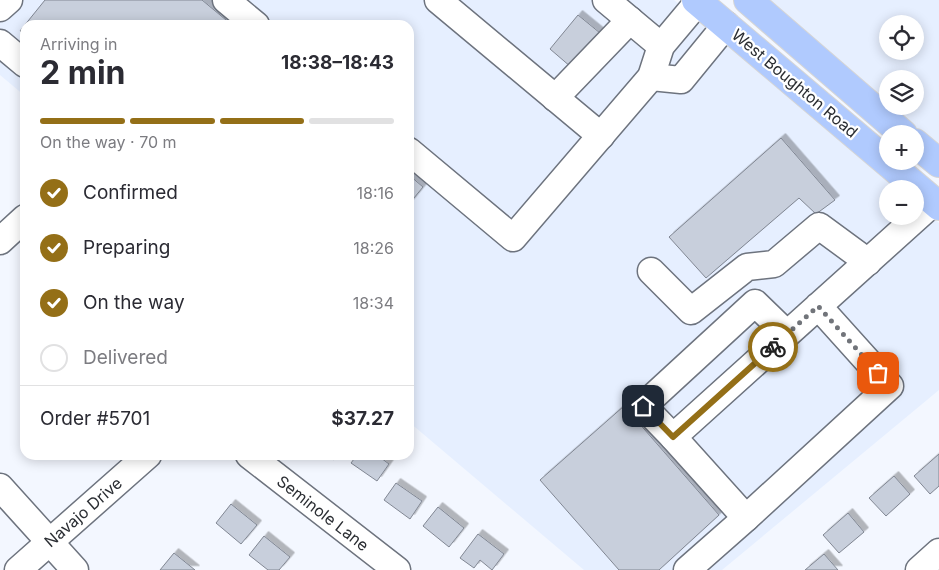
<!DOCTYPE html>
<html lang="en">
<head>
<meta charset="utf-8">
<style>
  :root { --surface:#fff; --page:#f2f2f3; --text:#2b2b33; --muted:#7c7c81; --line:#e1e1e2; --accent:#946f17 }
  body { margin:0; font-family:Inter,sans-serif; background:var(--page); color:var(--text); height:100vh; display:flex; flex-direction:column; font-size:19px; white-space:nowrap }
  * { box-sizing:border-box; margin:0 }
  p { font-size:16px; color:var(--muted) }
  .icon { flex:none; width:28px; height:28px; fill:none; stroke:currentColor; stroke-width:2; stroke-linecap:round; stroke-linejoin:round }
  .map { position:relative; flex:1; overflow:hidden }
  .sheet { position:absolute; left:20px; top:20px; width:394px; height:440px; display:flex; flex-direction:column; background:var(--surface); border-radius:15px; box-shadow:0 2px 12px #0003 }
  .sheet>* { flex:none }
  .fabs { position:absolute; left:879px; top:15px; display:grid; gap:10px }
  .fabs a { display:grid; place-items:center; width:45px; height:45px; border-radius:50%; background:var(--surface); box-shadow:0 2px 12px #0003; font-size:25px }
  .pin { position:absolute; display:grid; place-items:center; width:42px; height:42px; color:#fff; margin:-21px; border-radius:10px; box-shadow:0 2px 8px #0006 }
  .courier { position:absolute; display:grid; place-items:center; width:50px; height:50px; margin:-25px; border:4px solid #946f17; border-radius:50%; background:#fff; color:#222; box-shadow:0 1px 6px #0007 }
  .summary em { font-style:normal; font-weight:700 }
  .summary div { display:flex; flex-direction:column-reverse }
  .summary { display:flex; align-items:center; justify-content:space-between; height:85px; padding:0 20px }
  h1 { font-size:32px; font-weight:700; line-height:38px }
  .bar { display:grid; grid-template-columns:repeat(4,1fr); gap:8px 5px; align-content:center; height:60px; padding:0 20px }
  .bar i { height:6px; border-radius:4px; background:var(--line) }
  .bar .on { background:var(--accent) }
  .bar p { grid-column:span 4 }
  .line { display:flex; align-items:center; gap:12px; padding:0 20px; border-top:1px solid var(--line) }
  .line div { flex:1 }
  ol { padding:0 20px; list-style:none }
  li { display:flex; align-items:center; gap:15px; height:55px }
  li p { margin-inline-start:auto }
  li .icon { padding:5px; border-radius:50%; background:var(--accent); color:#fff; stroke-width:4 }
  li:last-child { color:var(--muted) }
  li i { width:28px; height:28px; border:2px solid var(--line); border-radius:50% }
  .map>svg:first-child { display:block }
  .built { fill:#e6efff; fill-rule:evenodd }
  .building { fill:#c8cfdc; stroke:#818793; filter:url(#shadow) }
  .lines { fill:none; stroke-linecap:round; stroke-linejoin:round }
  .minor-casing { stroke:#6d737e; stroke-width:29 }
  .major-casing { stroke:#d5d5d6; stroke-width:30 }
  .minor { stroke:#fff; stroke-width:26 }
  .major { stroke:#b0cafe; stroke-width:28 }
  .done { stroke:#71747a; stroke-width:5; stroke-dasharray:0 9 }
  .route { stroke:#946f17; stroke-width:6 }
  .labels { text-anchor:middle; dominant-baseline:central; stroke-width:4.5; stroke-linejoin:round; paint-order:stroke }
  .street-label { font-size:16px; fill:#2b2e33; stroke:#fff }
</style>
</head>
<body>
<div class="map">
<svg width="939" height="570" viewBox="0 0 939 570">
  <defs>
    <filter id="shadow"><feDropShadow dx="4.5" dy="-4.5" stdDeviation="0" flood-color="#0004"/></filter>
  </defs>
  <rect width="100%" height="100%" fill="#f3f7ff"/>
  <!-- built -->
  <g class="built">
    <path d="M 0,0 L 674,0 L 898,189 L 888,189 L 888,216 L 915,216 L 915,203 L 939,223 L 939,390 L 722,570 L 584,570 L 409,422 L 409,25 L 25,25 L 25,96 L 0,75 Z"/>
    <path d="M 762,0 L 939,0 L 939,150 L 888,106 L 915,106 L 915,79 L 888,79 L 888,106 ZM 888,24 L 915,24 L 915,51 L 888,51 Z"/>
  </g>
  <!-- building -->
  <g class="building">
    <path d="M 45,0 L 202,0 L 232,25 L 25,25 L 25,35 L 20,31 Z"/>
    <path d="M 578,15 L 600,33 L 571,67 L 550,49 Z"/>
    <path d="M 781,138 L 835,200 L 816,214 L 799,198 L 706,278 L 669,237 Z"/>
    <path d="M 409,175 L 423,187 L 409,204 Z"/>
    <path d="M 624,406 L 719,515 L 659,570 L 619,570 L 540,480 Z"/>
    <path d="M 939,454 L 939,486 L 930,494 L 914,476 Z"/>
    <path d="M 328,455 L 338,455 L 334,460 Z"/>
    <path d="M 357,455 L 377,455 L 389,464 L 377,481 L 351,463 Z"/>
    <path d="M 894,476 L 910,494 L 886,516 L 869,498 Z"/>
    <path d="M 396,483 L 422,501 L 410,519 L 384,500 Z"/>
    <path d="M 231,504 L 257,525 L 241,544 L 216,523 Z"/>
    <path d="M 438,507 L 464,528 L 449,547 L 423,526 Z"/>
    <path d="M 848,513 L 864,532 L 839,553 L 823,535 Z"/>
    <path d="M 478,534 L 504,554 L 492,570 L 480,560 L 474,568 L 460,558 Z"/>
    <path d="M 264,536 L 290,557 L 279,570 L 268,570 L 249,555 Z"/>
    <path d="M 174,553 L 195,570 L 160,570 Z"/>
    <path d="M 824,554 L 838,570 L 805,570 Z"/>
  </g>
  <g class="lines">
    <defs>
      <g id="minor">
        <path d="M 226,0 L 256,25"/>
        <path d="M 438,0 L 601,136"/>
        <path d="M 606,0 L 661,46"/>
        <path d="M 0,8 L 9,0"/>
        <path d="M 0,43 L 25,64"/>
        <path d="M 651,77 L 681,80 L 726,25"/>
        <path d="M 555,98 L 630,20"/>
        <path d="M 409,151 L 513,238 L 651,77 L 661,46 L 698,2"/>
        <path d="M 0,241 L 25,218"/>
        <path d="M 651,271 L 691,311 L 747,267 L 774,264 L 819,226 L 868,262"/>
        <path d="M 818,306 L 890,386 L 746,518 L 673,437 L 934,202"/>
        <path d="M 673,437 L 643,406 L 755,303 L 787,334"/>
        <path d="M 249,455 L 397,570"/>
        <path d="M 0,487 L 75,570"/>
        <path d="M 18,570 L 148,455"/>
        <path d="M 687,570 L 746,518"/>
        <path d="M 919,570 L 939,552"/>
      </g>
      <g id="major">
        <path d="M 696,0 L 939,206"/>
        <path d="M 748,0 L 903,134"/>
        <path d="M 915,143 L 939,163"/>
      </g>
    </defs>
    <!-- minor casing -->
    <use href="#minor" class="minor-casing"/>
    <!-- major casing -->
    <use href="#major" class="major-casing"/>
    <!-- minor -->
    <use href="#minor" class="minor"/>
    <!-- major -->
    <use href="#major" class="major"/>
  </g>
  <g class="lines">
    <!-- done -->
    <path class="done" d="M 773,347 L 818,306 L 878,373"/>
    <!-- route -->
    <path class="route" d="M 643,406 L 673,437 L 773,347"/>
  </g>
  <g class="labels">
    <!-- street labels -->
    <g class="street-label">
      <text transform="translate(795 83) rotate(40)">West Boughton Road</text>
      <text transform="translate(83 512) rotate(-41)">Navajo Drive</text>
      <text transform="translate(323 513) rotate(38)">Seminole Lane</text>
    </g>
  </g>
</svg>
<div class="fabs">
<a><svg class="icon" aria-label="locate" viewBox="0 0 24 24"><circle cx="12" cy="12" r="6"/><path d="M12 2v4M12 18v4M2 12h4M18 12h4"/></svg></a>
<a><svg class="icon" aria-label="layers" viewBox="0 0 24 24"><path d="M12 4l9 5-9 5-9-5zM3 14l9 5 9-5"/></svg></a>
<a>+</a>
<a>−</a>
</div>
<div class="pin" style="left:878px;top:373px;background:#ea580c"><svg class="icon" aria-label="bag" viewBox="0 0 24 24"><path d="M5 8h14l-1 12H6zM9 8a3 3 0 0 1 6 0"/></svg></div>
<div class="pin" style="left:643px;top:406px;background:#1f2937"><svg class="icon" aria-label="home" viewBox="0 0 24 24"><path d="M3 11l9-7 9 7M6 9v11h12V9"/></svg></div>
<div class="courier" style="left:773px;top:347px"><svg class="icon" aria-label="bike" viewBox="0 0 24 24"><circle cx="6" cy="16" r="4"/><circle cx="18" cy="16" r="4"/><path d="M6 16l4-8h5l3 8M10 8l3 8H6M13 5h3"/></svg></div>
<section class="sheet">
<div class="summary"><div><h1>2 min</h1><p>Arriving in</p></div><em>18:38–18:43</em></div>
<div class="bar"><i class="on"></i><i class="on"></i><i class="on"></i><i></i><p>On the way · 70 m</p></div>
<ol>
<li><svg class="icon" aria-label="check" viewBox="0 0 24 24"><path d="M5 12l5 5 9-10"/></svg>Confirmed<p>18:16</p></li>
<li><svg class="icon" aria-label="check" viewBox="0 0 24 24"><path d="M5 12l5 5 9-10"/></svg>Preparing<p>18:26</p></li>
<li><svg class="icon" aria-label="check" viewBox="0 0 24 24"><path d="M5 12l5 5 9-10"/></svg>On the way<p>18:34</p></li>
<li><i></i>Delivered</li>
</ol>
<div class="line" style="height:65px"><div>Order #5701</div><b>$37.27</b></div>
</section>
</div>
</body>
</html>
